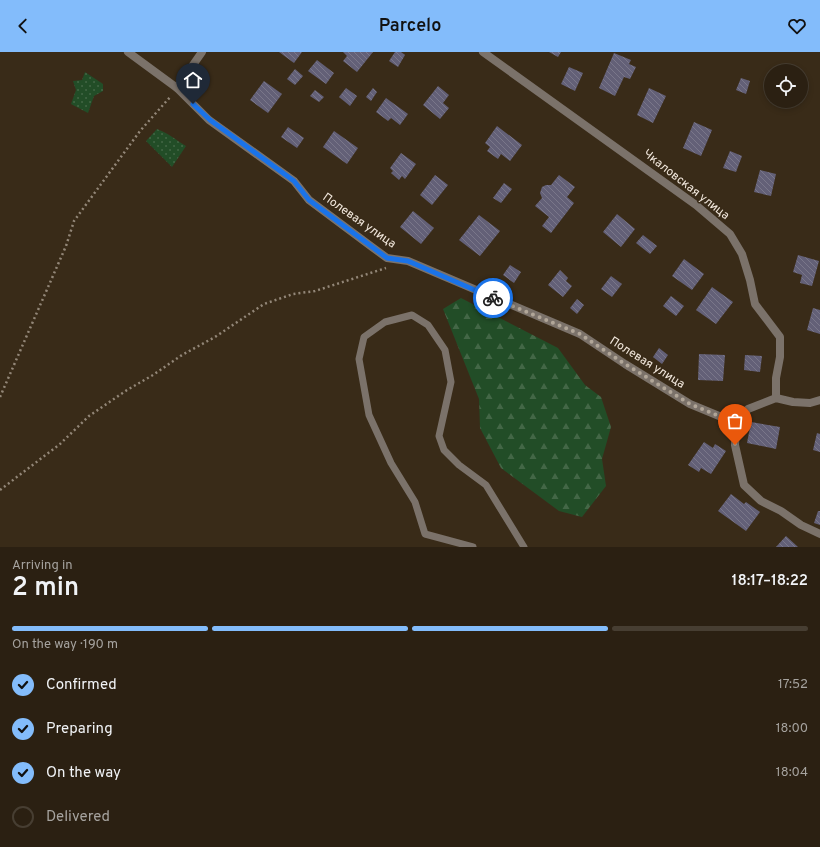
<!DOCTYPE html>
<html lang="en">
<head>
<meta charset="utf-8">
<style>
  :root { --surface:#2b2012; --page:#33281b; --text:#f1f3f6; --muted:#a6a39f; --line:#473e32; --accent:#83bcfb }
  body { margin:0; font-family:Overpass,sans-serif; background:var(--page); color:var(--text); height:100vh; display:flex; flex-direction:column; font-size:15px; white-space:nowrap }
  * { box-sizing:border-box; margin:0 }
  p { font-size:13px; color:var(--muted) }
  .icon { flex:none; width:22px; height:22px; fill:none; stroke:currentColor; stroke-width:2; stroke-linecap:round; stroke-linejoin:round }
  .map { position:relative; height:495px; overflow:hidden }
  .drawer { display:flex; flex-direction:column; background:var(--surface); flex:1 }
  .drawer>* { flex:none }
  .controls { position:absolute; left:764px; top:12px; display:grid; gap:8px }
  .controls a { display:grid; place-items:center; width:44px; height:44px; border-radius:50%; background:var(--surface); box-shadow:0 2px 6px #0003,0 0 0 1px var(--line); font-size:20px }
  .pin { position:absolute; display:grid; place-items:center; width:34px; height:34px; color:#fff; margin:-41px -17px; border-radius:50% 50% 50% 0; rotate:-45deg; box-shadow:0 0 4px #0007 }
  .pin .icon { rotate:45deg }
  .courier { position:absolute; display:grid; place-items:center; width:40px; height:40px; margin:-20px; border:3px solid #1a73e8; border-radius:50%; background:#fff; color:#222; box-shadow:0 1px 5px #0007 }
  .summary em { font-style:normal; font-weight:600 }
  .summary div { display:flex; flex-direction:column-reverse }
  .summary { display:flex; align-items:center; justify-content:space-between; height:68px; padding:0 12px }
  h1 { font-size:26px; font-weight:600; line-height:30px }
  .bar { display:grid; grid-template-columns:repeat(4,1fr); gap:6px 4px; align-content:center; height:48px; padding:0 12px }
  .bar i { height:5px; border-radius:3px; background:var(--line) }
  .bar .current { background:var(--accent) }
  .bar p { grid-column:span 4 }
  ol { padding:0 12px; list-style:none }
  li { display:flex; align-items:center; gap:12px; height:44px }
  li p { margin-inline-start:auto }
  li .icon { padding:4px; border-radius:50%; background:var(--accent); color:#111; stroke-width:4 }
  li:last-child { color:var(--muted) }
  li i { width:22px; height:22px; border:2px solid var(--line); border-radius:50% }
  header { display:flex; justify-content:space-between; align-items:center; height:52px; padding:0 12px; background:var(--accent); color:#111; font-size:18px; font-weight:600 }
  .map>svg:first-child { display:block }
  .grass { fill:url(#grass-dots) }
  .forest { fill:url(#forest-firs) }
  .building { fill:url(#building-back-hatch) }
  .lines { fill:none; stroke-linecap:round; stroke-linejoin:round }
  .path { stroke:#938778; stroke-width:2.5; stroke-dasharray:2 3; stroke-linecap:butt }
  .lane { stroke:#7b726a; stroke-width:7 }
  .street { stroke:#7b726a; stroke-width:8 }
  .done { stroke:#b1a698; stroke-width:4; stroke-dasharray:0 7.2 }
  .route { stroke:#1a73e8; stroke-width:5 }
  .labels { text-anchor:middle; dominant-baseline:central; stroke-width:3; stroke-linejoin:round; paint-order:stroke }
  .street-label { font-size:12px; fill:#f2e8dd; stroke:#392b18 }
</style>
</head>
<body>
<header><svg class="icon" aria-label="back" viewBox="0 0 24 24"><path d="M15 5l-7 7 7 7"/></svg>Parcelo<svg class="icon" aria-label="heart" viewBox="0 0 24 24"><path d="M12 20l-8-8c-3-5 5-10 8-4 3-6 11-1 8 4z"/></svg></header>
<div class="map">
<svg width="820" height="495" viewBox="0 0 820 495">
  <defs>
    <pattern id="grass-dots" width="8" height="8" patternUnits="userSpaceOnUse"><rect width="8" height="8" fill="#224d27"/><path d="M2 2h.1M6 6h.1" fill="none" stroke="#436746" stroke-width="1.8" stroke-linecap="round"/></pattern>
    <pattern id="forest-firs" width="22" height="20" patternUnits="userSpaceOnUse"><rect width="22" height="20" fill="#224d27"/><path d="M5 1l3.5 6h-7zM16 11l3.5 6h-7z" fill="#436746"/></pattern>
    <pattern id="building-back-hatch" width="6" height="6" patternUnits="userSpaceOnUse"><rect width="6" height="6" fill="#636077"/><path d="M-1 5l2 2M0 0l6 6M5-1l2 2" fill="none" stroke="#7a778a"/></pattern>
  </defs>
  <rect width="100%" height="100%" fill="#392b18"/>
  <!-- grass -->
  <g class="grass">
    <path d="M 85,20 L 103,32 L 103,39 L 94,44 L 88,61 L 71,52 L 76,38 L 73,29 L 82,28 Z"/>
    <path d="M 157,77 C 168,81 176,88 186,94 L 172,115 L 146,89 Z"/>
  </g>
  <!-- forest -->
  <path class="forest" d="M 461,246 L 558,296 L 585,333 L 601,345 L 611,375 L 602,407 L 606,434 L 582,465 L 559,459 L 501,416 L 480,376 L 479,347 L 443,257 Z"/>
  <!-- building -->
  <g class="building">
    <path d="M 279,0 L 302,0 L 294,11 Z"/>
    <path d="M 343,0 L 373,0 L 357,20 L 343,9 L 347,4 Z"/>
    <path d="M 395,0 L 401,0 L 405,3 L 398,15 L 389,9 Z"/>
    <path d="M 549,0 L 561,0 L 558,5 Z"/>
    <path d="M 614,1 L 631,8 L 629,12 L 636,15 L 630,27 L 624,25 L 615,44 L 599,36 Z"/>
    <path d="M 317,8 L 334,21 L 326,32 L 308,19 Z"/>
    <path d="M 569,15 L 583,21 L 575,39 L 561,32 Z"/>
    <path d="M 295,17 L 303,24 L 295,33 L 287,27 Z"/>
    <path d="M 741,26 L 750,29 L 746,42 L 736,38 Z"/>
    <path d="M 264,29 L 282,42 L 268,61 L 250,48 Z"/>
    <path d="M 438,34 L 449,43 L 443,51 L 449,56 L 440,67 L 423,53 Z"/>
    <path d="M 346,36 L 357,44 L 350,54 L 339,45 Z"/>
    <path d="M 373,36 L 377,40 L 371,49 L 366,45 Z"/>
    <path d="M 649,36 L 666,44 L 653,71 L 637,63 Z"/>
    <path d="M 315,38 L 324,45 L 319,50 L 310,44 Z"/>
    <path d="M 386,46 L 408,62 L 400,73 L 391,66 L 388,69 L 376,60 Z"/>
    <path d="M 694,70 L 712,78 L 701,104 L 683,96 Z"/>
    <path d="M 497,74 L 522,93 L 510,109 L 501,102 L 498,107 L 487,99 L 490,95 L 485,91 Z"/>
    <path d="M 288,75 L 304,86 L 297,96 L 281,85 Z"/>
    <path d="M 334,79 L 358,96 L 347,112 L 323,95 Z"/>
    <path d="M 730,99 L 742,104 L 736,120 L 723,116 Z"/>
    <path d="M 401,101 L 416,112 L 405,127 L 402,124 L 399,128 L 391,121 L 393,119 L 390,116 Z"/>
    <path d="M 760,118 L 776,122 L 771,144 L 754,140 Z"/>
    <path d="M 435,123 L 448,133 L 432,153 L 420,143 Z"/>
    <path d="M 559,123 L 575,135 L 567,145 L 574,151 L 551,181 L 542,174 L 549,165 L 535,154 L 542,146 L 540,141 L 542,135 L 546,133 L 551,133 Z"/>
    <path d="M 504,131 L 512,137 L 501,151 L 493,146 Z"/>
    <path d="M 413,159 L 434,176 L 421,192 L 400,175 Z"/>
    <path d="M 617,162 L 635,177 L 621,195 L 603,180 Z"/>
    <path d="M 479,163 L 500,179 L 480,204 L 459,188 Z"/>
    <path d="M 643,183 L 657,194 L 650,202 L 636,191 Z"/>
    <path d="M 798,203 L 819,209 L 812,234 L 800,231 L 802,223 L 793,220 Z"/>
    <path d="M 684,207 L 704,222 L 692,238 L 672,224 Z"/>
    <path d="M 510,213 L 521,220 L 514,231 L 503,223 Z"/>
    <path d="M 560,218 L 568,226 L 566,229 L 572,234 L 563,245 L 548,233 Z"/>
    <path d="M 611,224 L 622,232 L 612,245 L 601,237 Z"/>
    <path d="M 712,235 L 733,250 L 716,272 L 696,258 Z"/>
    <path d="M 671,244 L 684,254 L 676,264 L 663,254 Z"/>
    <path d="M 577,247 L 584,253 L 577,262 L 570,256 Z"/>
    <path d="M 813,256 L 820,258 L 820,282 L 807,278 Z"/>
    <path d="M 659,296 L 668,303 L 662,312 L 653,305 Z"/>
    <path d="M 699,302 L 725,303 L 723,329 L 698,328 Z"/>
    <path d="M 745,303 L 762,304 L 760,320 L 744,318 Z"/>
    <path d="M 751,370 L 780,375 L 776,397 L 747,391 Z"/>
    <path d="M 817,381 L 820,382 L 820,400 L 813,398 Z"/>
    <path d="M 704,390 L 713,396 L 715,392 L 726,399 L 711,422 L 701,416 L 699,420 L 688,413 Z"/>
    <path d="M 731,442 L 744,452 L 746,450 L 760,460 L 746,479 L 718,459 Z"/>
    <path d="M 818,459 L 820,459 L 820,473 L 814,471 Z"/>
    <path d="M 786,484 L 798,495 L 776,495 Z"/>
  </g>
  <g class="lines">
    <!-- path -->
    <g class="path">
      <path d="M 0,345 L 66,194 L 74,169 L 140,79 L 171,44"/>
      <path d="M 0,438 L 60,392 L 89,364 L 127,338 L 153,323 L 182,303 L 215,285 L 264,252 L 293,242 L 315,239 L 386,216"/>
    </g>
    <!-- lane -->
    <path class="lane" d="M 473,495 L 425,482 L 415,450 L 391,411 L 369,363 L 359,307 L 364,285 L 385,270 L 412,263 L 428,273 L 445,298 L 451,330 L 439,384 L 444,398 L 459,413 L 486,433 L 524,495"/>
    <!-- street -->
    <g class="street">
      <path d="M 128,0 L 177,36 L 209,68 L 294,129 L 309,148 L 372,195 L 387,206 L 408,209 L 580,282 L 625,312 L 690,352 L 736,371"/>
      <path d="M 483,0 L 696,153 L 730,182 L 742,202 L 750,228 L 755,252 L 780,285 L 780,305 L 776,326 L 776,346"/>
      <path d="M 177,36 L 202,0"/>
      <path d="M 736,371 L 735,393 L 744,433 L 761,449 L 781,459 L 801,473 L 820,482"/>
      <path d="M 736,371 L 748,357 L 776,346 L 793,350 L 810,351 L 820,348"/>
    </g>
  </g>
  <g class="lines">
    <!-- done -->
    <path class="done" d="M 493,246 L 580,282 L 625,312 L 690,352 L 736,371 L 735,393"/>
    <!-- route -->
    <path class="route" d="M 193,52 L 210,68 L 294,129 L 309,148 L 387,206 L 408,209 L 493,246"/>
  </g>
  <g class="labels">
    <!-- street labels -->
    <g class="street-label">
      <text transform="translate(686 133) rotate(38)">Чкаловская улица</text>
      <text transform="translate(359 169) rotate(35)">Полевая улица</text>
      <text transform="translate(647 311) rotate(32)">Полевая улица</text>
    </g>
  </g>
</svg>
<div class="controls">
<a><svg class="icon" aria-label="locate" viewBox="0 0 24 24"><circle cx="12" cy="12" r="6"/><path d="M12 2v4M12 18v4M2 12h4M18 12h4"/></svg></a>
</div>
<div class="pin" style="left:735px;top:393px;background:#ea580c"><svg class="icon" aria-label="bag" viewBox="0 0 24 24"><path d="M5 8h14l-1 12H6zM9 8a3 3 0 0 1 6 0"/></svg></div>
<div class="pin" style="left:193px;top:52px;background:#1f2937"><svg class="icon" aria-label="home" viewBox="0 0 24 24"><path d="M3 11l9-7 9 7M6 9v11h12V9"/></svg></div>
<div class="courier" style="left:493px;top:246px"><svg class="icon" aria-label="bike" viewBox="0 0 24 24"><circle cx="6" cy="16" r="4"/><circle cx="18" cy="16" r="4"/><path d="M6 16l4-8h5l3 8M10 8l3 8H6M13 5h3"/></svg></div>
</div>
<section class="drawer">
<div class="summary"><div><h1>2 min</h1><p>Arriving in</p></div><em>18:17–18:22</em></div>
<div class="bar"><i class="current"></i><i class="current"></i><i class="current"></i><i></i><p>On the way · 190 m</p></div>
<ol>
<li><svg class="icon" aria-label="check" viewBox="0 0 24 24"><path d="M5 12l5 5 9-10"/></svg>Confirmed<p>17:52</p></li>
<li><svg class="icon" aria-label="check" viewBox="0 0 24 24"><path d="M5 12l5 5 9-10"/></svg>Preparing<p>18:00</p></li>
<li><svg class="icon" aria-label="check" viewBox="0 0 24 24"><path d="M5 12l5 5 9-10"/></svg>On the way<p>18:04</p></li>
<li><i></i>Delivered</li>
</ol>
</section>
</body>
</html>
